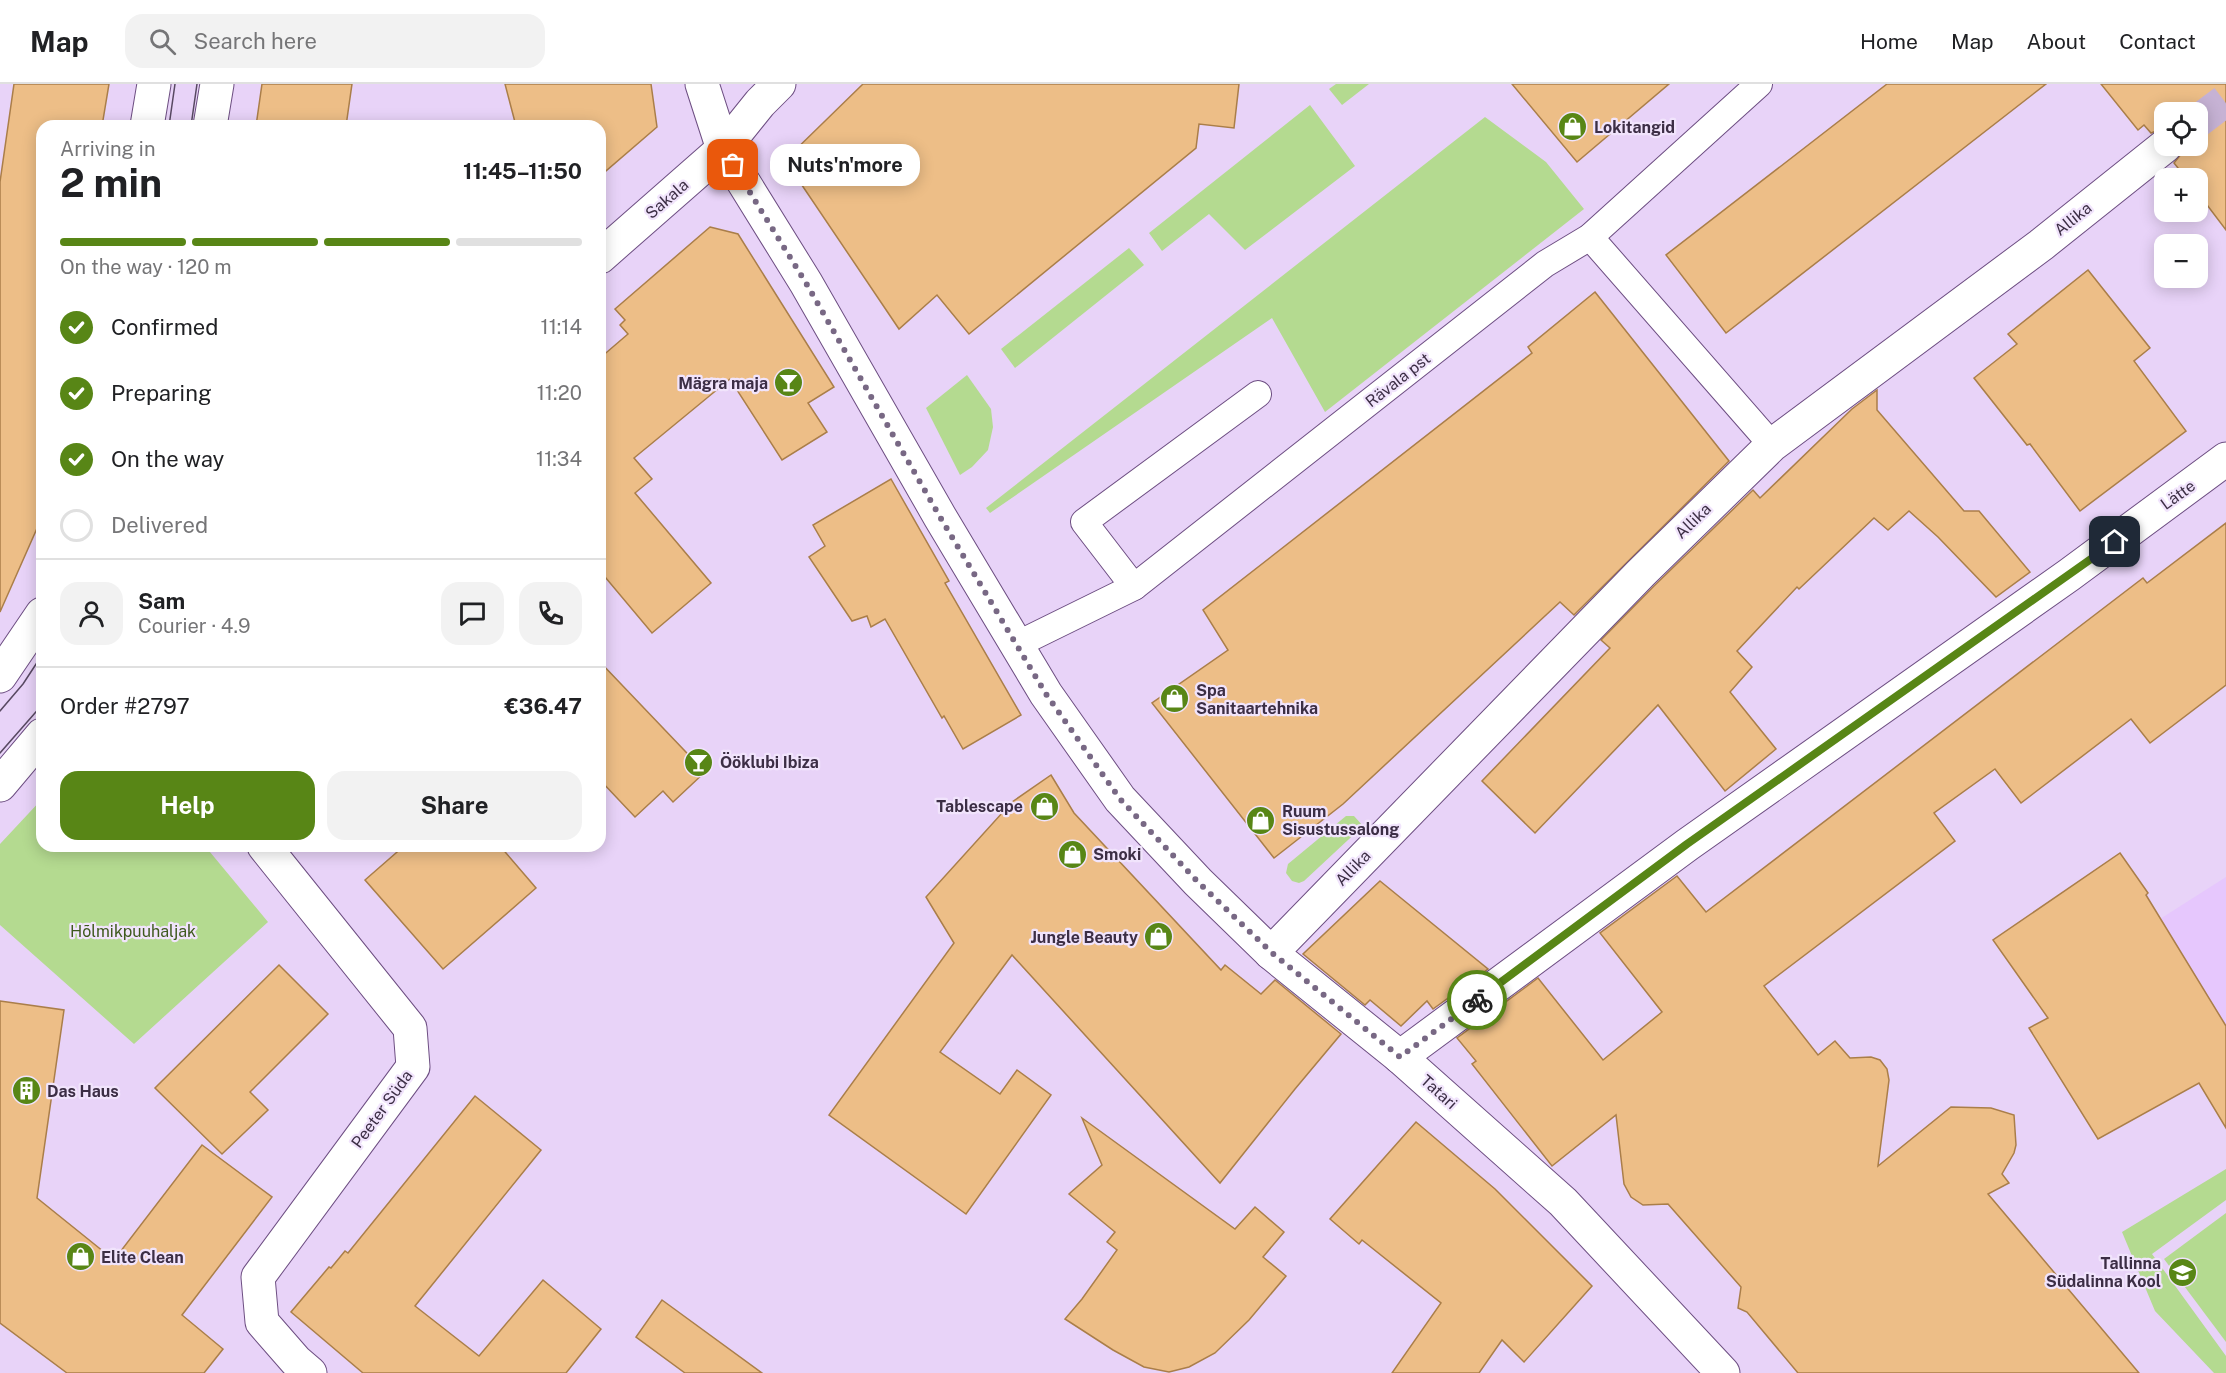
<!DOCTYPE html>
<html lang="en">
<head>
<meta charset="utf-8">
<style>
  :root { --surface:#fff; --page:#f2f2f2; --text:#202124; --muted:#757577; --line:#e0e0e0; --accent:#588616 }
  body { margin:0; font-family:"Public Sans",sans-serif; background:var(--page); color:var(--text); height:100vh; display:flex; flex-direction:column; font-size:22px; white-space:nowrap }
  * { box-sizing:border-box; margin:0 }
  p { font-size:20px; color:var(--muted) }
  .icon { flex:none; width:33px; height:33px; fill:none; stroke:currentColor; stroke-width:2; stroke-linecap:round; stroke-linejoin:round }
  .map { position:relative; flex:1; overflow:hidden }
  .sheet { position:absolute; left:36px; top:36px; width:570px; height:732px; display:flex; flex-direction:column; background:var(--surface); border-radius:18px; box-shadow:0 3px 15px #0003 }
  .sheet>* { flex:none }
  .buttons { position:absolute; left:2154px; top:18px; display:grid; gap:12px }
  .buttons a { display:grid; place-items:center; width:54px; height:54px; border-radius:12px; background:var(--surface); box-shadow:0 3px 15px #0003; font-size:30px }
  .pin { position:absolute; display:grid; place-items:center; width:51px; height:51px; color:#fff; margin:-26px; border-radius:12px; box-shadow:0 3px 9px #0006 }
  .courier { position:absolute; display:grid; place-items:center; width:60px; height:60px; margin:-30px; border:4px solid #588616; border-radius:50%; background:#fff; color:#222; box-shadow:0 2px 8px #0007 }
  .bubble { position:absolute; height:42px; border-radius:18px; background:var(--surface); box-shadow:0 3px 15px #0003; font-size:20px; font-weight:700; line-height:42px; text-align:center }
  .overview em { font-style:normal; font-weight:700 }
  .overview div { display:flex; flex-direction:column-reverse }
  .overview { display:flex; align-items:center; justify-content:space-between; height:102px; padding:0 24px }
  h1 { font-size:39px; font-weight:700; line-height:45px }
  .bar { display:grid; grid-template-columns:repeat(4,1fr); gap:9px 6px; align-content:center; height:72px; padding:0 24px }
  .bar i { height:8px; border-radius:4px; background:var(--line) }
  .bar .active { background:var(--accent) }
  .bar p { grid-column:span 4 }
  .line { display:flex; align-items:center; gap:15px; padding:0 24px; border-top:2px solid var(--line) }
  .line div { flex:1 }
  .round { display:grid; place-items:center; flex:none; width:63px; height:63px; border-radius:18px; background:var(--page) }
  ol { padding:0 24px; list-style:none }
  li { display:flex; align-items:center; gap:18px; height:66px }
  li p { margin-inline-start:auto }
  li .icon { padding:6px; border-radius:50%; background:var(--accent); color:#fff; stroke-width:4 }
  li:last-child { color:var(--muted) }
  li i { width:33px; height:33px; border:3px solid var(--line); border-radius:50% }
  .primary-button { display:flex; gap:12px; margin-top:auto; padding:12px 24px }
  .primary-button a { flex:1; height:69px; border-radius:18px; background:var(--accent); color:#fff; font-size:24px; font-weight:700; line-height:69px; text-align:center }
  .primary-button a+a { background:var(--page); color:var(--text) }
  header { display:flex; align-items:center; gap:36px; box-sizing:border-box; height:84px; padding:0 30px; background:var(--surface); border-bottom:2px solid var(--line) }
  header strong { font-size:28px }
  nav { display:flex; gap:33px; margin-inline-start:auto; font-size:21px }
  .search { width:420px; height:54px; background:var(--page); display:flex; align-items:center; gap:15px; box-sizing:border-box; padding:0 21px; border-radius:18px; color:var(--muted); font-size:22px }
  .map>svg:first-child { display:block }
  .built { fill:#e6c7fd }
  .green { fill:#b4da90 }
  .building { fill:#edbe87; stroke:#aa7e49; stroke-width:1.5 }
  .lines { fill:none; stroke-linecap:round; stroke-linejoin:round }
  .minor-tunnel { stroke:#c6b2d4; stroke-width:33; stroke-dasharray:33 16; stroke-linecap:butt }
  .service-casing { stroke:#6d4e82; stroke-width:28 }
  .minor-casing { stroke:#6d4e82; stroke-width:35 }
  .secondary-casing { stroke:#6d4e82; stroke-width:35 }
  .service { stroke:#fff; stroke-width:26 }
  .minor { stroke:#fff; stroke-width:33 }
  .secondary { stroke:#fff; stroke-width:33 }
  .tram { stroke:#584962; stroke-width:1.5 }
  .done { stroke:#786884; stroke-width:6; stroke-dasharray:0 10.8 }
  .route { stroke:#588616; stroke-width:8 }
  .labels { text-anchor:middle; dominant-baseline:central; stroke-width:4.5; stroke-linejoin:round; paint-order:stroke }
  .poi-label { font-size:16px; font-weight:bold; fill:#3c2e45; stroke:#f1e4fc; text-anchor:start }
  .street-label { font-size:16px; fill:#3c2e45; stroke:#f1e4fc }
  .park-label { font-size:16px; fill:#3e591d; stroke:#f1e4fc }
</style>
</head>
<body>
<header>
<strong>Map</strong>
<div class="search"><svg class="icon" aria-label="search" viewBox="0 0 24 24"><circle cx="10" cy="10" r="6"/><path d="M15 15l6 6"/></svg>Search here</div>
<nav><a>Home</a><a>Map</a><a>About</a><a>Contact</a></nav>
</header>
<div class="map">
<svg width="2226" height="1289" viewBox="0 0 2226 1289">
  <rect width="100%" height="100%" fill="#e8d3f8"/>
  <!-- built -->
  <path class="built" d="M 2226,793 L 2226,942 L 2160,835 Z"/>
  <!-- green -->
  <g class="green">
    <path d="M 1336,0 L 1369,0 L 1342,21 L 1329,5 Z"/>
    <path d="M 1310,21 L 1355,82 L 1245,166 L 1209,130 L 1162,167 L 1149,149 Z"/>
    <path d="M 1485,33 L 1546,78 L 1584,125 L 1325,328 L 1272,234 L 990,429 L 986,424 Z"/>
    <path d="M 1129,164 L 1144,181 L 1015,284 L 1001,265 Z"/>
    <path d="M 967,291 L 991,325 L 993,343 L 988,366 L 972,383 L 960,391 L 926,324 Z"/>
    <path d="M 42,715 L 42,762 L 205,762 L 268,838 L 134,960 L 0,841 L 0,760 Z"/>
    <path d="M 1346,732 L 1354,732 L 1363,742 L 1304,797 L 1299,799 L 1292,797 L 1286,789 L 1288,780 Z"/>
    <path d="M 2226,1085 L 2226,1116 L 2152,1170 L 2226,1272 L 2226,1289 L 2214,1289 L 2155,1227 L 2122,1148 Z"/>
    <path d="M 2226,1129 L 2226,1258 L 2164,1175 Z"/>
  </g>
  <!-- building -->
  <g class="building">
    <path d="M 14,0 L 109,0 L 102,42 L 42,42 L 42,433 L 0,528 L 0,98 Z"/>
    <path d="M 262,0 L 352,0 L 346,42 L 256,42 Z"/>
    <path d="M 505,0 L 651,0 L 657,43 L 600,92 L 600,42 L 516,42 Z"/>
    <path d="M 863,0 L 1239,0 L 1234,44 L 1199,40 L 1196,64 L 969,250 L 937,211 L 899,245 L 785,76 Z"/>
    <path d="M 1512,0 L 1669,0 L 1577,78 Z"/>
    <path d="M 1887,0 L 2046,0 L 1726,249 L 1666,171 Z"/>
    <path d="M 2101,0 L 2226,0 L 2226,146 L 2198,109 L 2198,94 L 2186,94 L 2174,79 L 2182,69 L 2183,62 L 2198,62 L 2198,28 L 2164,28 L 2164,44 L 2151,49 L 2144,41 L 2138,46 Z"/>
    <path d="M 710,143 L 738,150 L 834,303 L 808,319 L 827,348 L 782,376 L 730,295 L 634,374 L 652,395 L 635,409 L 711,499 L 652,549 L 600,487 L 600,274 L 628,250 L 620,241 L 625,236 L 615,225 Z"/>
    <path d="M 2088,186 L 2150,264 L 2134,277 L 2186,347 L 2080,427 L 2030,360 L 2027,361 L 1974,294 L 2017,260 L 2008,250 Z"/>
    <path d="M 1595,208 L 1729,377 L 1574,531 L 1560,518 L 1343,720 L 1274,774 L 1152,619 L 1228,566 L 1203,526 L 1532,269 L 1528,263 Z"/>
    <path d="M 1877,306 L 1877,326 L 1964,427 L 1979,427 L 2030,488 L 1996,513 L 1938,453 L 1909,427 L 1888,446 L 1874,434 L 1799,505 L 1797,503 L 1737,567 L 1752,583 L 1730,608 L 1776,665 L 1725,707 L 1658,621 L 1535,749 L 1482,697 L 1610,564 L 1601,556 L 1654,502 L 1753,406 L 1760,414 L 1852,325 Z"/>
    <path d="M 891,395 L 949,497 L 945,499 L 1021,631 L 963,665 L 944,632 L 942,634 L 885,535 L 871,543 L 867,532 L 852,537 L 809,473 L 825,462 L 813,441 Z"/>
    <path d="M 2226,439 L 2226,601 L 2150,659 L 2131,635 L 2021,719 L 1995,685 L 1934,729 L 1955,757 L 1764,902 L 1818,971 L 1835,957 L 1850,974 L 1871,973 L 1880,976 L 1887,985 L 1889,996 L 1878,1082 L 1951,1023 L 1991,1024 L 2014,1031 L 2016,1061 L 2014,1069 L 2002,1090 L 2009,1099 L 1988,1110 L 2139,1289 L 1798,1289 L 1747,1228 L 1738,1224 L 1741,1203 L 1668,1120 L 1643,1121 L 1631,1113 L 1624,1100 L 1616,1031 L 1552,1082 L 1472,980 L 1476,977 L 1457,954 L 1538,894 L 1603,976 L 1662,928 L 1600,849 L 1677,792 L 1706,828 L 2143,494 L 2147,499 Z"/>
    <path d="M 600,578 L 705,688 L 673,718 L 663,707 L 635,733 L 600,696 Z"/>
    <path d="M 1051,691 L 1074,729 L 1221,886 L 1225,881 L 1261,910 L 1275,896 L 1341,950 L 1295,1005 L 1220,1099 L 1012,871 L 940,968 L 1000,1010 L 1017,986 L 1051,1011 L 966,1130 L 829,1031 L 954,859 L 926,813 L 1012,718 Z"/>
    <path d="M 404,762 L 500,762 L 536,804 L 443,885 L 365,796 Z"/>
    <path d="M 2120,769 L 2148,809 L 2146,811 L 2226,942 L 2226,1044 L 2199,999 L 2098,1055 L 2029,944 L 2048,934 L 1993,856 Z"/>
    <path d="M 1380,797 L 1488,885 L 1433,925 L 1427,917 L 1401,942 L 1370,916 L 1365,921 L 1303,870 Z"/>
    <path d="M 279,881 L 328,930 L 250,1008 L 268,1026 L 222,1070 L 155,1004 Z"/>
    <path d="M 0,917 L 64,926 L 37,1114 L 114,1176 L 202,1061 L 272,1113 L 182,1231 L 223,1265 L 204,1289 L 67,1289 L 0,1239 Z"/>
    <path d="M 475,1012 L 541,1066 L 415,1222 L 479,1272 L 543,1196 L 601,1245 L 566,1289 L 363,1289 L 291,1228 L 329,1183 L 331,1184 L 345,1167 L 348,1169 Z"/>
    <path d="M 1082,1034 L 1235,1145 L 1255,1123 L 1284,1148 L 1263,1173 L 1286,1192 L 1249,1236 L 1215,1269 L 1189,1283 L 1169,1288 L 1144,1283 L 1113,1266 L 1065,1235 L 1082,1215 L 1117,1166 L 1107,1158 L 1115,1148 L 1069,1110 L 1102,1081 Z"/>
    <path d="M 1416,1038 L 1495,1105 L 1592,1202 L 1524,1278 L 1502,1256 L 1479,1289 L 1392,1289 L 1441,1219 L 1362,1156 L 1359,1160 L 1330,1135 Z"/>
    <path d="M 662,1216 L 762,1289 L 685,1289 L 636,1253 Z"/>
  </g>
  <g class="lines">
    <!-- minor-tunnel -->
    <path class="minor-tunnel" d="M 2198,37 L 2226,16"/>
    <defs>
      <g id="service">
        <path d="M 1590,153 L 1772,361"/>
        <path d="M 1134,503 L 1084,438 L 1258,310"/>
        <path d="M 1016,561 L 1134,503 L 1545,180 L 1590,153 L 1759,0"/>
      </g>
      <g id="minor">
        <path d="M 702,0 L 723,65 L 806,199 L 940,433 L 1046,610 L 1120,715 L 1198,798 L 1271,869 L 1400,973 L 1563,1118 L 1723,1289"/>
        <path d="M 600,173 L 723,65 L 760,19 L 779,0"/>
        <path d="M 264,762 L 410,944 L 413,983 L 258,1193 L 262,1238 L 296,1277 L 310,1289"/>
        <path d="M 1271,869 L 1641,489 L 1772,361 L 2041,161 L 2165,62"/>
        <path d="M 1400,973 L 1687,761 L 2069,491 L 2226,375"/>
      </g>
      <g id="secondary">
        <path d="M 147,42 L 154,0"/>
        <path d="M 210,42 L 217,0"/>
        <path d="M 0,592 L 42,530"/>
        <path d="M 0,701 L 42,651"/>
      </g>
    </defs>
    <!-- service casing -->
    <use href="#service" class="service-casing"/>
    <!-- minor casing -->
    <use href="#minor" class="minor-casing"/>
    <!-- secondary casing -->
    <use href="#secondary" class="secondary-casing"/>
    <!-- service -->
    <use href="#service" class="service"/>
    <!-- minor -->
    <use href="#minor" class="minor"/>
    <!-- secondary -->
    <use href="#secondary" class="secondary"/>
    <!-- tram -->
    <g class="tram">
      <path d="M 169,42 L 175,0"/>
      <path d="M 191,42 L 197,0"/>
      <path d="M 0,627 L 23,600 L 42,571"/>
      <path d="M 0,669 L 42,621"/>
    </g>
  </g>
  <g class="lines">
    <!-- done -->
    <path class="done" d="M 733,81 L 806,199 L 940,433 L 1046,610 L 1120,715 L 1198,798 L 1271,868 L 1400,973 L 1477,916"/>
    <!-- route -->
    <path class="route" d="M 1477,916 L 1687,760 L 2115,458"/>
  </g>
  <!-- icons -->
  <defs>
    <symbol id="shop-disc" viewBox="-11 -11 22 22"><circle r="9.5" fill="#588616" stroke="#f1e4fc"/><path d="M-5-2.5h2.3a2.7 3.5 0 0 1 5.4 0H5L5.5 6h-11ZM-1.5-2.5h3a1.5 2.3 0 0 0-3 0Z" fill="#fff"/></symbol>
    <symbol id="bar-disc" viewBox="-11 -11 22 22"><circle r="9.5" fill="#588616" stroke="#f1e4fc"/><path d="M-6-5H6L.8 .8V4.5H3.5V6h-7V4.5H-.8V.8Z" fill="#fff"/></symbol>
    <symbol id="building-disc" viewBox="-11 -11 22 22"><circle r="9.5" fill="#588616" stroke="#f1e4fc"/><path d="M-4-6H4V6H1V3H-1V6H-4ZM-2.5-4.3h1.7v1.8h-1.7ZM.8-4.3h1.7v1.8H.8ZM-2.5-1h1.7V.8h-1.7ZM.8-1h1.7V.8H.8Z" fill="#fff"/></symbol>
    <symbol id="school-disc" viewBox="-11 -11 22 22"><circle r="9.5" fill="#588616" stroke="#f1e4fc"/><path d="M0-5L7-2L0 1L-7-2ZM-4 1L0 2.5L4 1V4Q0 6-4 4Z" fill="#fff"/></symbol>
  </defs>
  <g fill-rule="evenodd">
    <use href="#shop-disc" x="1556" y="26" width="33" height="33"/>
    <use href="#bar-disc" x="772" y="282" width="33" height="33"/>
    <use href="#shop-disc" x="1158" y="598" width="33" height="33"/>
    <use href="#bar-disc" x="682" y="662" width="33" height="33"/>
    <use href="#shop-disc" x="1028" y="706" width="33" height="33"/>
    <use href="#shop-disc" x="1244" y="720" width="33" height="33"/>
    <use href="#shop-disc" x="1056" y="754" width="33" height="33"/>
    <use href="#shop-disc" x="1142" y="836" width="33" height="33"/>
    <use href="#building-disc" x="10" y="990" width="33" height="33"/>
    <use href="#shop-disc" x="64" y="1156" width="33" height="33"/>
    <use href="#school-disc" x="2166" y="1172" width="33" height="33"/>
  </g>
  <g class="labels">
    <!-- poi labels -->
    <g class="poi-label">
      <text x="1594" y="43">Lokitangid</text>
      <text x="768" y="299" text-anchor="end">Mägra maja</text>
      <text x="1196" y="606">Spa<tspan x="1196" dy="18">Sanitaartehnika</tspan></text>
      <text x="720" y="678">Ööklubi Ibiza</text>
      <text x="1023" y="722" text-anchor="end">Tablescape</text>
      <text x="1282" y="727">Ruum<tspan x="1282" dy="18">Sisustussalong</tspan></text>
      <text x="1093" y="770">Smoki</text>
      <text x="1138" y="853" text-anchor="end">Jungle Beauty</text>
      <text x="47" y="1007">Das Haus</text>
      <text x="101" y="1173">Elite Clean</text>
      <text x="2161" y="1179" text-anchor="end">Tallinna<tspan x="2161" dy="18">Südalinna Kool</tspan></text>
    </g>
    <!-- street labels -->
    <g class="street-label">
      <text transform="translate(667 115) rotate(-41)">Sakala</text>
      <text transform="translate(2073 135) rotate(-39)">Allika</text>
      <text transform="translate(1398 296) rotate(-38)">Rävala pst</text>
      <text transform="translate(2178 411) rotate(-36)">Lätte</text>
      <text transform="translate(1693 437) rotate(-44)">Allika</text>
      <text transform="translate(1353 784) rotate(-46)">Allika</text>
      <text transform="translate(1439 1008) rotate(42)">Tatari</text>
      <text transform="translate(382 1025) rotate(-54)">Peeter Süda</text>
    </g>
    <!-- park labels -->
    <g class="park-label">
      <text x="133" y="847">Hõlmikpuuhaljak</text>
    </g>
  </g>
</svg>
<div class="buttons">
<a><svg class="icon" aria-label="locate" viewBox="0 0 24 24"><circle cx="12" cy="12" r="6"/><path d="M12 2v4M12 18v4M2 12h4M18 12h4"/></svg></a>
<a>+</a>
<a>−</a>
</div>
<div class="pin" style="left:733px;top:81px;background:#ea580c"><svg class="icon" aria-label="bag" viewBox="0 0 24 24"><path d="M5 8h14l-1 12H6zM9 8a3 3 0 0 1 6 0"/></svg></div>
<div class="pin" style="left:2115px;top:458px;background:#1f2937"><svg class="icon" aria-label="home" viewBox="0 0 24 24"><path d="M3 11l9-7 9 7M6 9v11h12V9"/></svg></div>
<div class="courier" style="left:1477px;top:916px"><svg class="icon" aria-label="bike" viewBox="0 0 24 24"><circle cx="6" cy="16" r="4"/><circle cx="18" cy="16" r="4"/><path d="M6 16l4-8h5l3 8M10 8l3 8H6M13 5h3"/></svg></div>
<div class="bubble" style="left:770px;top:60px;width:150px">Nuts'n'more</div>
<section class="sheet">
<div class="overview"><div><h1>2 min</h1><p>Arriving in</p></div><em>11:45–11:50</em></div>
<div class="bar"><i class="active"></i><i class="active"></i><i class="active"></i><i></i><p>On the way · 120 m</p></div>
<ol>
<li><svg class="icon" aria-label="check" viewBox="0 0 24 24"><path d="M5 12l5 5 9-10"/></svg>Confirmed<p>11:14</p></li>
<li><svg class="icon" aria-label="check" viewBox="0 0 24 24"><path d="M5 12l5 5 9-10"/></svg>Preparing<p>11:20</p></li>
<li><svg class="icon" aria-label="check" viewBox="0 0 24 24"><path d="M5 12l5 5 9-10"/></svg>On the way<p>11:34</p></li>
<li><i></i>Delivered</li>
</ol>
<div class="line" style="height:108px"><a class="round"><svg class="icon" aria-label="person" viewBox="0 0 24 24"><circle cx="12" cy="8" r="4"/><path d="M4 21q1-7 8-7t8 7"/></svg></a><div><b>Sam</b><p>Courier · 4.9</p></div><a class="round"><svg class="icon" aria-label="chat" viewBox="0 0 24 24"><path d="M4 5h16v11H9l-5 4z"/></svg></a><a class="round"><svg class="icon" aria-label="phone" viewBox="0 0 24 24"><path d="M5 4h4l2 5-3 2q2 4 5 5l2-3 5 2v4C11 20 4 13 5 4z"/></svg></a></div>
<div class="line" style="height:78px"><div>Order #2797</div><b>€36.47</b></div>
<div class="primary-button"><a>Help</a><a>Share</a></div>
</section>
</div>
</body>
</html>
